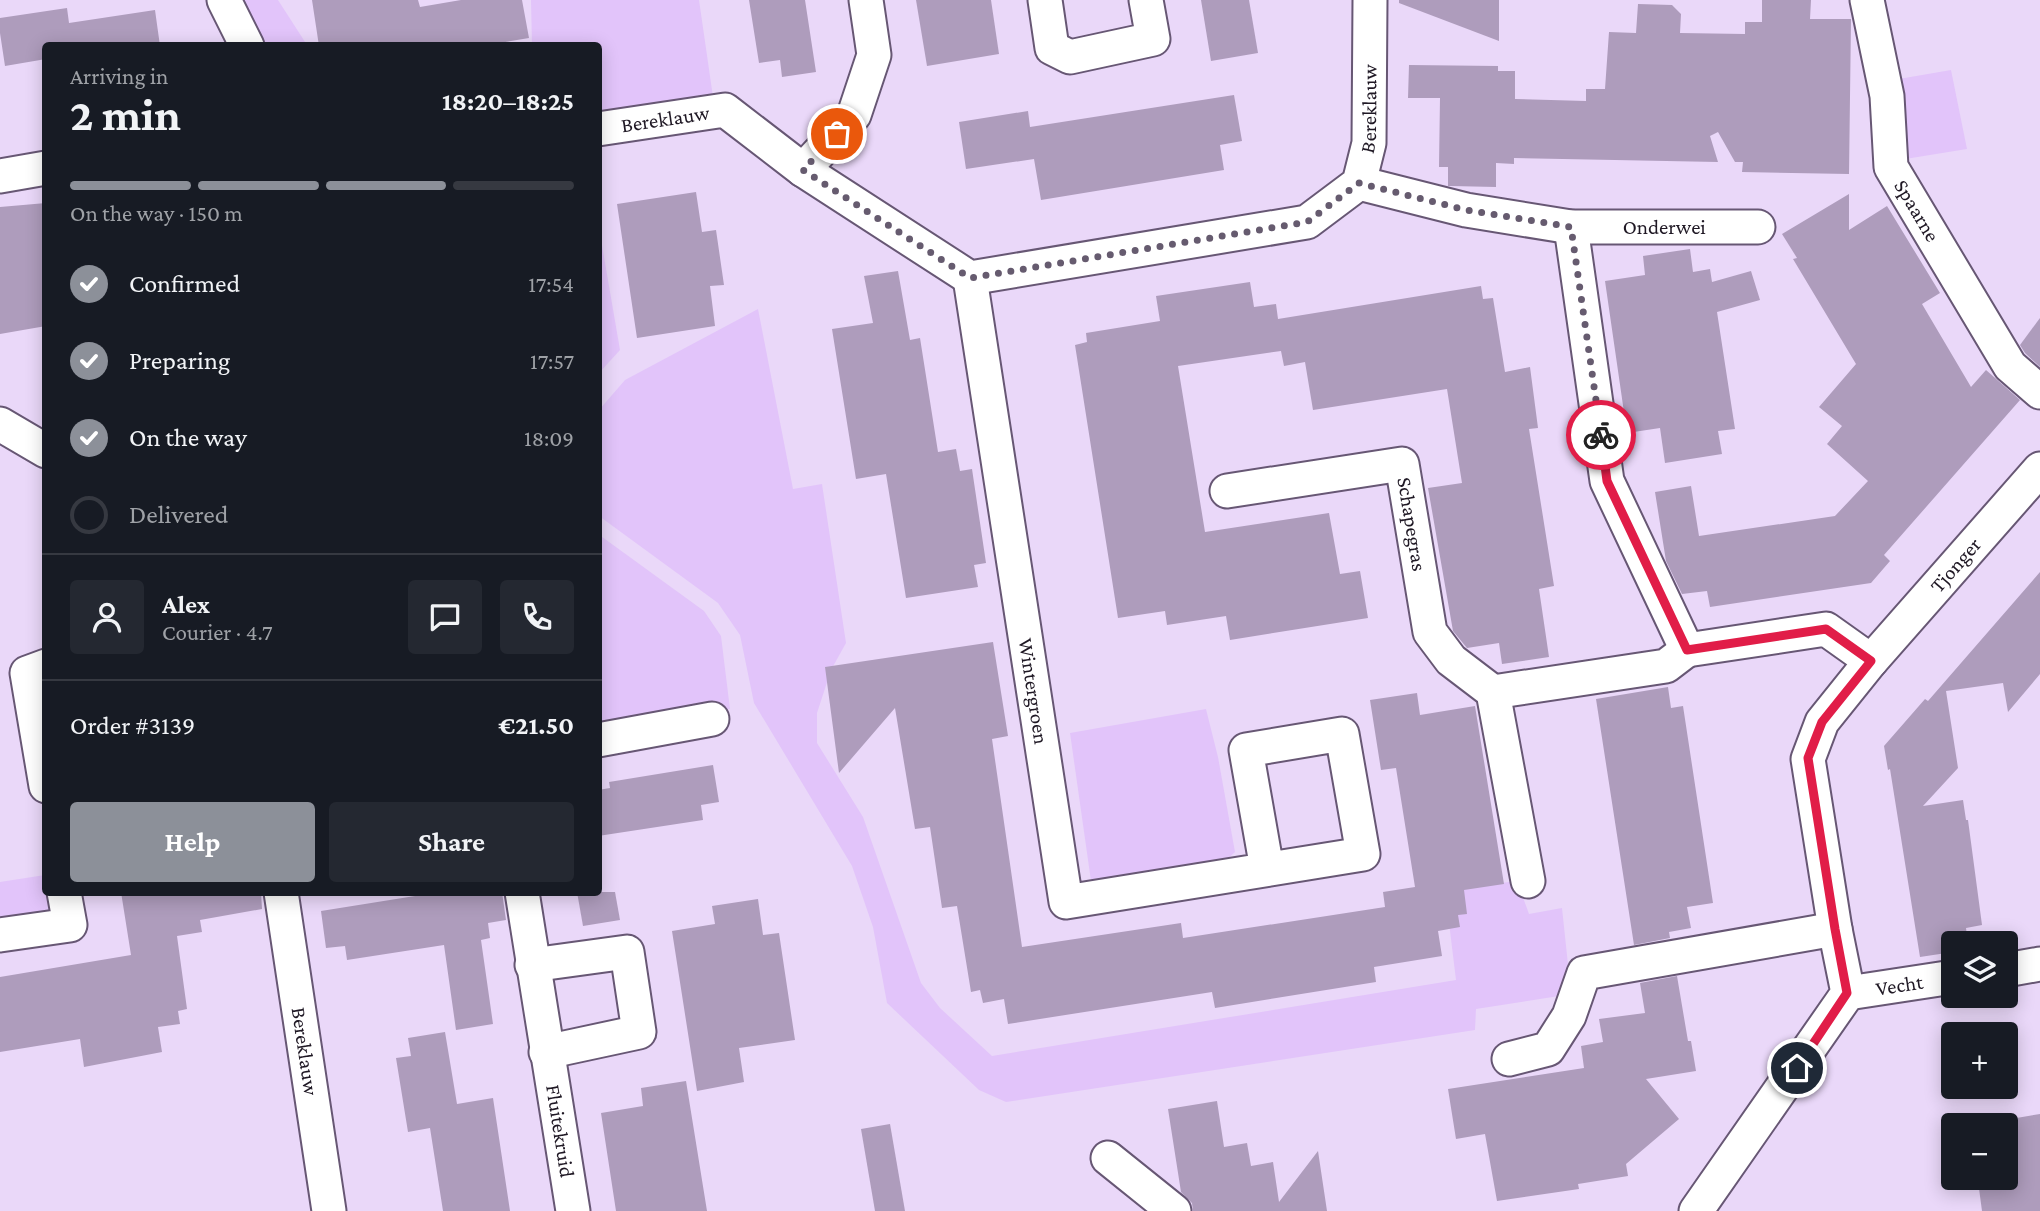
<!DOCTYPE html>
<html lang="en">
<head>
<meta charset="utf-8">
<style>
  :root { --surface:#171b24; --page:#242831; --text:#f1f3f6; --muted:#9ea1a6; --line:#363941; --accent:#8c9099 }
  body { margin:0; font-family:"Crimson Pro",serif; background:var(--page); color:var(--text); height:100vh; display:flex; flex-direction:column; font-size:26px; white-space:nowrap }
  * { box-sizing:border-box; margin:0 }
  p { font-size:23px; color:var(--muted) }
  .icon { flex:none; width:38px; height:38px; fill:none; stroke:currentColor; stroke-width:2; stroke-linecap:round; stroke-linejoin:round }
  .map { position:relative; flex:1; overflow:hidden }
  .sheet { position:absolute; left:42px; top:42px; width:560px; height:854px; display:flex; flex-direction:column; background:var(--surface); border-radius:7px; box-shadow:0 4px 18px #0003 }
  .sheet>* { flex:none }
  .tools { position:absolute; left:1941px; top:931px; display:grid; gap:14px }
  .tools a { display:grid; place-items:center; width:77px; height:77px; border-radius:7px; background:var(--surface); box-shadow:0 4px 18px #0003; font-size:35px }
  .pin { position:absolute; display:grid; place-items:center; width:60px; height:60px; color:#fff; margin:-30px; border:4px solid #fff; border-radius:50%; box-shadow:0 2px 7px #0007 }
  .courier { position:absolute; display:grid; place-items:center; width:70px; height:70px; margin:-35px; border:5px solid #e11d48; border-radius:50%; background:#fff; color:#222; box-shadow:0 2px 9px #0007 }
  .overview em { font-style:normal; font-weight:700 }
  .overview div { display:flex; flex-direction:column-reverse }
  .overview { display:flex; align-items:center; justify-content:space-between; height:119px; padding:0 28px }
  h1 { font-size:46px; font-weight:700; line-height:52px }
  .bar { display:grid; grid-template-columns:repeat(4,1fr); gap:10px 7px; align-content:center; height:84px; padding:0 28px }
  .bar i { height:9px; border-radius:5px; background:var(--line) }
  .bar .current { background:var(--accent) }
  .bar p { grid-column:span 4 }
  .line { display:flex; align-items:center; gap:18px; padding:0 28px; border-top:2px solid var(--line) }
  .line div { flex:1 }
  .round { display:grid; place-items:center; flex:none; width:74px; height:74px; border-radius:7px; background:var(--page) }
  ol { padding:0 28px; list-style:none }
  li { display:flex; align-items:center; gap:21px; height:77px }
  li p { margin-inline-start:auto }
  li .icon { padding:7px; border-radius:50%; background:var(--accent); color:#fff; stroke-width:4 }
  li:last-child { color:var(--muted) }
  li i { width:38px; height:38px; border:4px solid var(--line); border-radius:50% }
  .primary-button { display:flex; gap:14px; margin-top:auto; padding:14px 28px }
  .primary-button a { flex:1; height:80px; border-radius:7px; background:var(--accent); color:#fff; font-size:28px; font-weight:700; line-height:80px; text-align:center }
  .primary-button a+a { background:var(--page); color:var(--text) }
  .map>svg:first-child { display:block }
  .green { fill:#e2c4fa }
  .building { fill:#ae9cbc }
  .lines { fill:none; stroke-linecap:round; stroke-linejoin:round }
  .street-casing { stroke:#675774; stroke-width:37 }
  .street { stroke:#fff; stroke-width:33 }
  .done { stroke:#665b6f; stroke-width:7; stroke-dasharray:0 12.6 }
  .route { stroke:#e11d48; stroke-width:9 }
  .labels { text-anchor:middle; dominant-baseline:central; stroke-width:6; stroke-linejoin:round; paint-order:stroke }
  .street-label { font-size:21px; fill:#1f1824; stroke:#ead8f9 }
</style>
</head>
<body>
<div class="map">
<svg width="2040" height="1211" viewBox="0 0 2040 1211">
  <rect width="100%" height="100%" fill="#ead8f9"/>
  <!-- green -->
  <g class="green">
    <path d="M 235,0 L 278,0 L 307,45 L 259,45 Z"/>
    <path d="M 531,0 L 699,0 L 713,97 L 692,97 L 599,111 L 598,46 L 532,45 Z"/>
    <path d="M 1951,70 L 1967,149 L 1899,160 L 1893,80 Z"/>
    <path d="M 598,222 L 620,350 L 599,373 L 598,373 Z"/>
    <path d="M 758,309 L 793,489 L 822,484 L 846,643 L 831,670 L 817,713 L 817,743 L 863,817 L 921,983 L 940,1008 L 992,1056 L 1456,980 L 1445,890 L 1517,881 L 1529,914 L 1562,908 L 1569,974 L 1566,988 L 1559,996 L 1476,1009 L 1475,1030 L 1006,1102 L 979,1090 L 887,1003 L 873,927 L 852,866 L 754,703 L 740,635 L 718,603 L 599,516 L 599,410 L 625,380 Z"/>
    <path d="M 598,534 L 704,611 L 721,636 L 730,709 L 599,726 Z"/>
    <path d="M 1206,709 L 1218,757 L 1235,852 L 1224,862 L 1091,881 L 1070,733 Z"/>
    <path d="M 45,875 L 46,892 L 49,893 L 52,918 L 0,925 L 0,882 Z"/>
  </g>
  <!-- building -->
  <g class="building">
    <path d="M 312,0 L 418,0 L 420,7 L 461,0 L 522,0 L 529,38 L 481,46 L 319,46 Z"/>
    <path d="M 749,0 L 805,0 L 816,72 L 782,77 L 780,60 L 759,63 Z"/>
    <path d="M 916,0 L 991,0 L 999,54 L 927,66 Z"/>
    <path d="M 1201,0 L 1249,0 L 1258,53 L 1211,61 Z"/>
    <path d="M 1399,0 L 1499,0 L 1499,41 L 1399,3 Z"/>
    <path d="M 1762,0 L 1811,0 L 1810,19 L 1851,19 L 1849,174 L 1742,172 L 1743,162 L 1735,162 L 1718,132 L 1710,136 L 1718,162 L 1514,158 L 1514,164 L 1496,163 L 1496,187 L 1451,186 L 1448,186 L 1448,167 L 1439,167 L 1440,98 L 1408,98 L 1409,65 L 1498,66 L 1498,71 L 1515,71 L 1515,99 L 1586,101 L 1586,89 L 1605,89 L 1609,32 L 1636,33 L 1638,4 L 1672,5 L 1681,14 L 1680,33 L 1745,34 L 1745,22 L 1762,22 Z"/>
    <path d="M 67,8 L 69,23 L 155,10 L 160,46 L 46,46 L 46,59 L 5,66 L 0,33 L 0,18 Z"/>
    <path d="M 1234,95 L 1242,141 L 1220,145 L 1224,170 L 1041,200 L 1034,159 L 966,169 L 959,122 L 1028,111 L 1030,127 Z"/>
    <path d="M 696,192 L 702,232 L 716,230 L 724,285 L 710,286 L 715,326 L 637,338 L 617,204 Z"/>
    <path d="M 1849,194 L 1849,230 L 1887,206 L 1940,293 L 1922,304 L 1971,387 L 1986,370 L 2020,400 L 1884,555 L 1890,561 L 1871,583 L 1710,607 L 1707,591 L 1682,594 L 1666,561 L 1655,492 L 1691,486 L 1699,536 L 1835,516 L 1868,481 L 1827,444 L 1842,426 L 1819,407 L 1856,364 L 1793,259 L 1797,258 L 1782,234 Z"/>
    <path d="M 46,203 L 46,326 L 0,334 L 0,207 Z"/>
    <path d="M 1690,249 L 1693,272 L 1710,269 L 1712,282 L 1751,271 L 1760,300 L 1717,312 L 1735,429 L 1718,431 L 1722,454 L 1665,463 L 1660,428 L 1627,433 L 1605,281 L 1645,275 L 1643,256 Z"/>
    <path d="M 898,271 L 910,340 L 920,338 L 938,452 L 956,449 L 960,471 L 972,469 L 986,563 L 974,565 L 978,587 L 906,598 L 886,474 L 856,479 L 832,329 L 873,323 L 864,276 Z"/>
    <path d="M 1250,282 L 1254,307 L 1276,304 L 1278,319 L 1481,286 L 1483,299 L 1493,298 L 1505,372 L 1530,367 L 1538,428 L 1529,429 L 1554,586 L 1539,589 L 1549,657 L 1502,664 L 1499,643 L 1467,648 L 1453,631 L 1428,488 L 1462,483 L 1447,389 L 1313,410 L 1305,362 L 1284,366 L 1281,351 L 1178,366 L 1205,532 L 1329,513 L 1340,574 L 1360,571 L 1368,618 L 1230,640 L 1226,616 L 1167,625 L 1165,611 L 1118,618 L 1075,345 L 1087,342 L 1086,333 L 1160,321 L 1156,296 Z"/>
    <path d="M 2040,318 L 2040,367 L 2025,353 L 2020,345 Z"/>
    <path d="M 2040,572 L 2040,674 L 2008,712 L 2003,683 L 1946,691 L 1958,768 L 1923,806 L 1963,800 L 1966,820 L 1968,820 L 1982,925 L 1966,928 L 1968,943 L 1953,943 L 1953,952 L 1920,957 L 1890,769 L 1888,770 L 1884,746 L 1925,699 L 1928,701 Z"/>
    <path d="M 993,642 L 1008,736 L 992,739 L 1022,947 L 1181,923 L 1183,938 L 1385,907 L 1383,892 L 1415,887 L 1396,768 L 1381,770 L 1370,700 L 1417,693 L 1420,715 L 1475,706 L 1504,884 L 1464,890 L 1467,914 L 1458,915 L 1460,927 L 1438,931 L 1442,956 L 1374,967 L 1376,982 L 1215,1008 L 1212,992 L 1008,1024 L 1004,999 L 983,1003 L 980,990 L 971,992 L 957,906 L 942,908 L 930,827 L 915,829 L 895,708 L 839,773 L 825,667 Z"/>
    <path d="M 1668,687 L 1671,708 L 1683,706 L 1713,903 L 1687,907 L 1691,928 L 1669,932 L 1670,938 L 1634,945 L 1596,699 Z"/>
    <path d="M 713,765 L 719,802 L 701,805 L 703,820 L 598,836 L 598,790 L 610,788 L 609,782 Z"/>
    <path d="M 121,892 L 261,892 L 262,909 L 200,920 L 202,932 L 177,936 L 187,1009 L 178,1011 L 180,1024 L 158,1027 L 162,1052 L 84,1067 L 80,1039 L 0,1052 L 0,977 L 131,955 Z"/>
    <path d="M 440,892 L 502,892 L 506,920 L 488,923 L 490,938 L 481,940 L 493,1024 L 456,1030 L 444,945 L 347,960 L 345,946 L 326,948 L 321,911 Z"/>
    <path d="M 577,892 L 615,892 L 620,920 L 583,926 Z"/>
    <path d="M 758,899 L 763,935 L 779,933 L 795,1040 L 739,1048 L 744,1082 L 697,1091 L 672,931 L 715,924 L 712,906 Z"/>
    <path d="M 1677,976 L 1688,1041 L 1691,1041 L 1696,1071 L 1646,1079 L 1679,1119 L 1626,1164 L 1628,1176 L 1578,1184 L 1579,1189 L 1497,1201 L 1485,1134 L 1456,1139 L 1448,1089 L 1584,1068 L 1581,1046 L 1603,1042 L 1599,1019 L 1645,1013 L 1640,983 Z"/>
    <path d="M 445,1032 L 457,1104 L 493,1098 L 510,1211 L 443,1211 L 430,1128 L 408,1132 L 396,1058 L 411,1056 L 408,1038 Z"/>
    <path d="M 686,1081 L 707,1211 L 616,1211 L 601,1113 L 643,1106 L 641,1088 Z"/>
    <path d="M 1217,1101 L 1224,1147 L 1247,1143 L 1251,1166 L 1273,1162 L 1279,1202 L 1318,1151 L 1327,1211 L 1193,1211 L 1192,1203 L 1181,1192 L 1168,1109 Z"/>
    <path d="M 2040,1114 L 2040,1211 L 1982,1211 L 1978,1181 L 2007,1176 L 2006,1125 L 1999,1125 L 1999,1121 Z"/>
    <path d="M 890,1124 L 905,1211 L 875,1211 L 861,1129 Z"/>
  </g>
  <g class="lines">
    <defs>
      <g id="street">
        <path d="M 224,0 L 247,46"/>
        <path d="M 1045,0 L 1052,48 L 1070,57 L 1153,39 L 1146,0"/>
        <path id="s1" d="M 1867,0 L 1887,96 L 1891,167 L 2010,366 L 2040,392"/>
        <path id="s2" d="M 598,129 L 725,110 L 803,170 L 970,278 L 1307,222 L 1359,183 L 1369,143 L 1370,0"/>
        <path d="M 803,170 L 854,115 L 874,55 L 866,0"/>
        <path d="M 0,176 L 46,168"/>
        <path id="s3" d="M 1359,183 L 1466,210 L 1571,227 L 1758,227"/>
        <path d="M 1571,227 L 1607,481 L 1687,650 L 1826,629 L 1871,661"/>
        <path id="s4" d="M 970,278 L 1066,902 L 1363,854 L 1342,734 L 1246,750 L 1267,869"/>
        <path d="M 0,424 L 46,451"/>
        <path id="s5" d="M 1227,491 L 1402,464 L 1430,632 L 1451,660 L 1493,692 L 1528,881"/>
        <path d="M 46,666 L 27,673 L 46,786"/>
        <path d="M 1493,692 L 1666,666 L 1687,650"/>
        <path d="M 598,740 L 712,719"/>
        <path id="s6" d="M 281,892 L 329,1211"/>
        <path id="s7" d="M 522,892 L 573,1211"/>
        <path d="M 0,935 L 70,925 L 64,892"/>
        <path d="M 532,965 L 627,952 L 639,1032 L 546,1052"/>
        <path d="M 2006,970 L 2040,964"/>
        <path id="s8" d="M 1848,993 L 1953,977"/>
        <path d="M 1509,1059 L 1548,1049 L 1569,1016 L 1584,973 L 1835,929"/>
        <path d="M 1108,1158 L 1174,1211"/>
        <path id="s9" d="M 1696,1211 L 1848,993 L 1835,929 L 1808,759 L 1822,722 L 1871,661 L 2040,469"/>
      </g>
    </defs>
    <!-- street casing -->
    <use href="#street" class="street-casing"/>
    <!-- street -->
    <use href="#street" class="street"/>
  </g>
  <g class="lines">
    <!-- done -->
    <path class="done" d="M 837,134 L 803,170 L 970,278 L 1307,222 L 1359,183 L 1466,210 L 1571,227 L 1601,435"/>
    <!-- route -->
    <path class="route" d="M 1601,435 L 1607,481 L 1687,650 L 1826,629 L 1871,661 L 1822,722 L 1808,758 L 1835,929 L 1847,993 L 1797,1068"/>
  </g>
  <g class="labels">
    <!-- street labels -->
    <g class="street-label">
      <text stroke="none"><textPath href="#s2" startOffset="908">Bereklauw</textPath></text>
      <text stroke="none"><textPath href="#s2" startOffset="68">Bereklauw</textPath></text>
      <text stroke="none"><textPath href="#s1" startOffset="220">Spaarne</textPath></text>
      <text stroke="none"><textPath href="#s3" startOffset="310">Onderwei</textPath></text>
      <text stroke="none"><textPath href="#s5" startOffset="238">Schapegras</textPath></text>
      <text stroke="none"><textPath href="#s9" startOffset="749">Tjonger</textPath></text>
      <text stroke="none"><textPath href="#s4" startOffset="418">Wintergroen</textPath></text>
      <text stroke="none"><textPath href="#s8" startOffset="52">Vecht</textPath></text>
      <text stroke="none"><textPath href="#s6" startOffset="161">Bereklauw</textPath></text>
      <text stroke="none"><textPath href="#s7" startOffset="242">Fluitekruid</textPath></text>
    </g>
  </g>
</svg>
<div class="tools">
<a><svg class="icon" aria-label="layers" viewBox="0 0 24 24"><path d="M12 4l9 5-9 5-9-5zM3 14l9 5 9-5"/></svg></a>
<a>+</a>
<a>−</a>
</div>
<div class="pin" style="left:837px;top:134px;background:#ea580c"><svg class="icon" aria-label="bag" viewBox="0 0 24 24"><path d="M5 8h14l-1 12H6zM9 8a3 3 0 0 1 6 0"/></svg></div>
<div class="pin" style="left:1797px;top:1068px;background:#1f2937"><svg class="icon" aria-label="home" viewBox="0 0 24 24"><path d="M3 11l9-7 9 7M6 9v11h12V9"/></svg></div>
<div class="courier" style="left:1601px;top:435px"><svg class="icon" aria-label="bike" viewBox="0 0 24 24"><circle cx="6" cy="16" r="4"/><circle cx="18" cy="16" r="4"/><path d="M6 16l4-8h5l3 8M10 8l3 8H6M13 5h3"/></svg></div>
<section class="sheet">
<div class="overview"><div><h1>2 min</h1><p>Arriving in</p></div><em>18:20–18:25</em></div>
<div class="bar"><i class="current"></i><i class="current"></i><i class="current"></i><i></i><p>On the way · 150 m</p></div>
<ol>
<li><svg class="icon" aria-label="check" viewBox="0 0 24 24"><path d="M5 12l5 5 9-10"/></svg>Confirmed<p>17:54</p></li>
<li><svg class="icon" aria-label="check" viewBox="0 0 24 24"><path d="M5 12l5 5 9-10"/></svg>Preparing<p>17:57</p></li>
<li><svg class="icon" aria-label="check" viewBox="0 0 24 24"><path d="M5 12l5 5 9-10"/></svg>On the way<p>18:09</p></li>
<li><i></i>Delivered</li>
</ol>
<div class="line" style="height:126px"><a class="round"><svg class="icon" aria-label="person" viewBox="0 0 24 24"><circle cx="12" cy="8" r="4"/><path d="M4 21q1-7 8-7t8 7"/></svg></a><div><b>Alex</b><p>Courier · 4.7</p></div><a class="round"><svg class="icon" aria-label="chat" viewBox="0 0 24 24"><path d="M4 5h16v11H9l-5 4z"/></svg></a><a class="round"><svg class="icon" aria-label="phone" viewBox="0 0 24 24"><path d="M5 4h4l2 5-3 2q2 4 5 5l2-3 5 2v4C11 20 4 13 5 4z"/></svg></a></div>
<div class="line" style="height:91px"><div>Order #3139</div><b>€21.50</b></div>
<div class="primary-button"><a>Help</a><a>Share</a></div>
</section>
</div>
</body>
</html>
